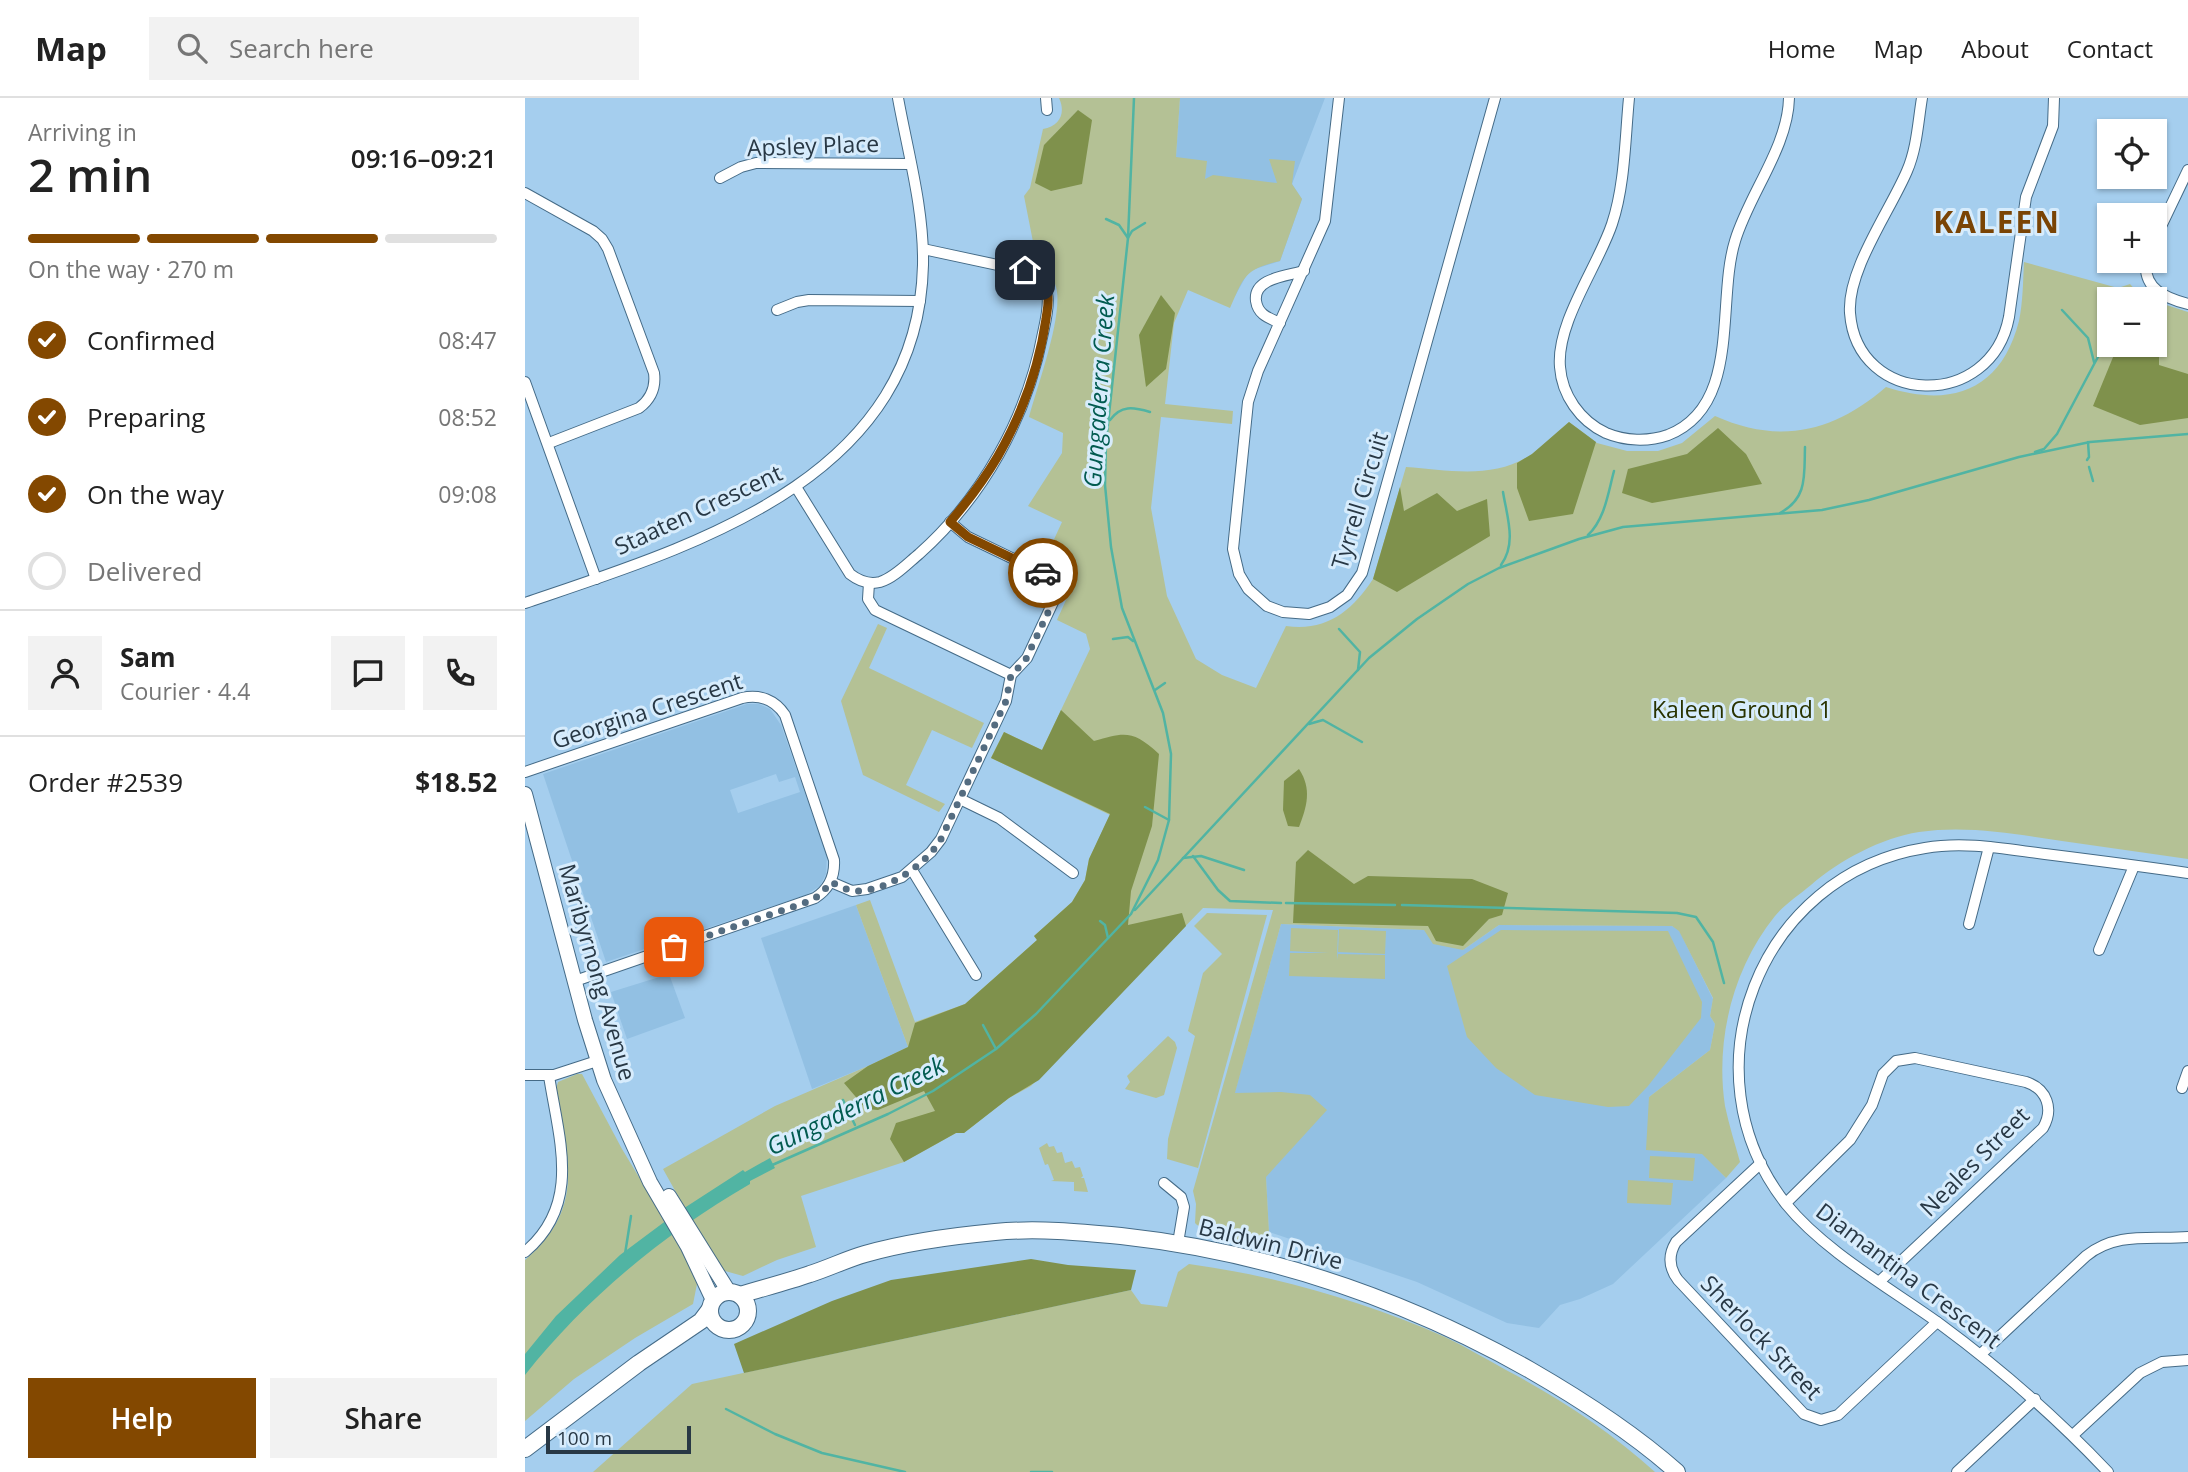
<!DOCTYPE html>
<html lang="en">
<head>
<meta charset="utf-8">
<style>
  :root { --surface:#fff; --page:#f2f2f2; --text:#222; --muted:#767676; --line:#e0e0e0; --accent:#834800 }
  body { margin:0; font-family:"Open Sans",sans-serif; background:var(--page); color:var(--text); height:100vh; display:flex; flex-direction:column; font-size:26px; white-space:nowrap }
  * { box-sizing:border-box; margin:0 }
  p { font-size:23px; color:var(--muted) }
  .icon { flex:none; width:38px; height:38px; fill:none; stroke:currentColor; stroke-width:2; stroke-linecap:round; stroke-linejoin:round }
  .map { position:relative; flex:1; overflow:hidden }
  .panel { display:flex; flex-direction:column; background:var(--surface); width:525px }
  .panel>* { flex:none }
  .buttons { position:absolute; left:1572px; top:21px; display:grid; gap:14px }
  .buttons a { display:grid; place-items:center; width:70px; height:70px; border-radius:0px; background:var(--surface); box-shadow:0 2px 5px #0004; font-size:35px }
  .scale { position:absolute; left:21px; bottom:18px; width:145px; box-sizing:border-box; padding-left:7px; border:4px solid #283845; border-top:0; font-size:19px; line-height:24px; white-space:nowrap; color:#283845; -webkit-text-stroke:5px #d7ecfc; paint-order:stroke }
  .pin { position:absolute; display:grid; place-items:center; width:60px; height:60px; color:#fff; margin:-30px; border-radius:14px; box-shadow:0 4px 10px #0006 }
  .courier { position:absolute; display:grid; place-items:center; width:70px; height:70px; margin:-35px; border:5px solid #834800; border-radius:50%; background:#fff; color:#222; box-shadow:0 2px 9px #0007 }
  .head em { font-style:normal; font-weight:600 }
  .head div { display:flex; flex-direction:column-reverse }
  .head { display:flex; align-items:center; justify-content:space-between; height:119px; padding:0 28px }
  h1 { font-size:46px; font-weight:600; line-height:52px }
  .bar { display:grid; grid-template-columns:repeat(4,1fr); gap:10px 7px; align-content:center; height:84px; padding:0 28px }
  .bar i { height:9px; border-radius:5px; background:var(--line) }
  .bar .on { background:var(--accent) }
  .bar p { grid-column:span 4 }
  .line { display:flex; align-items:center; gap:18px; padding:0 28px; border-top:2px solid var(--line) }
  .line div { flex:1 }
  .round { display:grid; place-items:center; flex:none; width:74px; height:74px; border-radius:0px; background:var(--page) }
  ol { padding:0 28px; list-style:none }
  li { display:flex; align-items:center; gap:21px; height:77px }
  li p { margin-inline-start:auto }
  li .icon { padding:7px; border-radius:50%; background:var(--accent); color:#fff; stroke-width:4 }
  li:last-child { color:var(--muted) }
  li i { width:38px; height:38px; border:4px solid var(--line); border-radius:50% }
  .cta { display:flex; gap:14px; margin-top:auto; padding:14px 28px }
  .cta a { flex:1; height:80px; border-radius:0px; background:var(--accent); color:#fff; font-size:28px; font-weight:600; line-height:80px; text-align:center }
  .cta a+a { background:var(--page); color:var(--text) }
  header { display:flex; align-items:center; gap:42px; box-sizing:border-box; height:98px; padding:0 35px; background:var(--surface); border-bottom:2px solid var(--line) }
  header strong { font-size:33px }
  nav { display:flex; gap:38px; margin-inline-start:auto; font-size:24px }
  .search { width:490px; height:63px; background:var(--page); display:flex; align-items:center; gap:18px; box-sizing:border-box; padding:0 24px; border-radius:0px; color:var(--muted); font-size:26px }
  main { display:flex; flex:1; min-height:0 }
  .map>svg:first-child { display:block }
  .built { fill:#92c0e3; fill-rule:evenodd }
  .green { fill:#b4c195 }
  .forest { fill:#7f914c }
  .water { fill:#51b4a3 }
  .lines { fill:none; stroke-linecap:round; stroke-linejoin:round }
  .stream { stroke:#51b4a3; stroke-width:2.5 }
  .minor-casing { stroke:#456b87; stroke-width:12 }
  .tertiary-casing { stroke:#456b87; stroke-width:16 }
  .secondary-casing { stroke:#456b87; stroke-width:18 }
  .minor { stroke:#fff; stroke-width:10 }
  .tertiary { stroke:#fff; stroke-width:14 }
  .secondary { stroke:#fff; stroke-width:16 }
  .done { stroke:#546c80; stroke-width:7; stroke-dasharray:0 12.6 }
  .route { stroke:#834800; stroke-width:9 }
  .labels { text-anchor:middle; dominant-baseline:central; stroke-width:6; stroke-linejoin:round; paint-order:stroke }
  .street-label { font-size:23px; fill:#283845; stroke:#d7ecfc }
  .park-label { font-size:23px; fill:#293300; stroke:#d7ecfc }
  .water-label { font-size:24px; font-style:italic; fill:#025b50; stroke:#d7ecfc }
  .district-label { font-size:30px; font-weight:bold; letter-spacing:2px; fill:#7a4405; stroke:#d7ecfc }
</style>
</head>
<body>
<header>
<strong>Map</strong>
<div class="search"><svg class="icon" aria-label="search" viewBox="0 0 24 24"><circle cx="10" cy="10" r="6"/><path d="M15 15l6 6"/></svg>Search here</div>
<nav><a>Home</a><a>Map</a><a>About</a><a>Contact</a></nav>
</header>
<main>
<section class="panel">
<div class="head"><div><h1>2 min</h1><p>Arriving in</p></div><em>09:16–09:21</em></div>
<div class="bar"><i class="on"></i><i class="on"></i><i class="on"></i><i></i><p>On the way · 270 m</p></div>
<ol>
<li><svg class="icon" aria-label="check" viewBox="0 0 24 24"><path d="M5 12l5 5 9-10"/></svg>Confirmed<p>08:47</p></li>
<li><svg class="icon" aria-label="check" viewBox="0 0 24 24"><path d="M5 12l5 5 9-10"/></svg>Preparing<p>08:52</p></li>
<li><svg class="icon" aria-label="check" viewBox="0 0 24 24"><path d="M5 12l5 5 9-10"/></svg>On the way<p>09:08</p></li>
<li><i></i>Delivered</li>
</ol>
<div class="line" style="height:126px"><a class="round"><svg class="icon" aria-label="person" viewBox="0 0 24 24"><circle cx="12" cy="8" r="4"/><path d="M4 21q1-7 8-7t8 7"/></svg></a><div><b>Sam</b><p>Courier · 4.4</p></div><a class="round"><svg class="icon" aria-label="chat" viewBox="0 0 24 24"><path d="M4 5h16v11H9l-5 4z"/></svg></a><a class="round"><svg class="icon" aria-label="phone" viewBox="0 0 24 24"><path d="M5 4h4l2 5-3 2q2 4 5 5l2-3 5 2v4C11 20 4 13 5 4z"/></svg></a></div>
<div class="line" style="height:91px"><div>Order #2539</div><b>$18.52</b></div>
<div class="cta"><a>Help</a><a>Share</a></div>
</section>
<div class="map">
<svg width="1663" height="1374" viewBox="0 0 1663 1374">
  <rect width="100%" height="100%" fill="#a5ceee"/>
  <!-- built -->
  <g class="built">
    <path d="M 655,0 L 800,0 L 767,86 L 777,101 L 755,163 L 724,173 L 710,198 L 646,130 Z"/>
    <path d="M 222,606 L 234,606 L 245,611 L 256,627 L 302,758 L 301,776 L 295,788 L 281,797 L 81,864 L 18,676 ZM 251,676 L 254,684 L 270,679 L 275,694 L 213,715 L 205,692 Z"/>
    <path d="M 331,807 L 383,949 L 343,968 L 287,991 L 236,840 Z"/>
    <path d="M 756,826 L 899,832 L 938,852 L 974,827 L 1147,828 L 1154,832 L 1188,901 L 1185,918 L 1190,926 L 1185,952 L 1124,999 L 1201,1080 L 1088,1186 L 1055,1201 L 1035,1207 L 1014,1230 L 982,1225 L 892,1184 L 744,1134 L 741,1079 L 697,1041 Z"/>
    <path d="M 144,876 L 160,920 L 102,941 L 86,894 Z"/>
  </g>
  <!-- green -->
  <g class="green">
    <path d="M 534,0 L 655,0 L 651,59 L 682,63 L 680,81 L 688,77 L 752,85 L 744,61 L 770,63 L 767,86 L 777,101 L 755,163 C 719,171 719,179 705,210 L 663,192 L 649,225 L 640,306 L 708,313 L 707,326 L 636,319 L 626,410 L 642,498 L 671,561 L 697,577 L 731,590 L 761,528 C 801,534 827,513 848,481 L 881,369 C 923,372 970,382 1007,356 C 1020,346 1032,334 1044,324 L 1072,345 L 1102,353 L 1133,353 L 1157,345 L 1190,318 C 1255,347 1309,334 1361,289 C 1426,310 1476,293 1494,223 C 1498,204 1498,183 1499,164 L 1593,190 L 1605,186 L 1614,196 L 1625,201 L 1584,201 L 1584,247 L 1629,247 L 1629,203 L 1663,214 L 1663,761 C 1621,755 1579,749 1537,743 C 1490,736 1442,727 1394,734 C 1356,740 1315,762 1286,787 C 1274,797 1260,806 1250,818 C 1208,870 1190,942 1200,1008 C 1204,1027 1210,1046 1215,1064 L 1201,1080 L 1177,1056 L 1121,1052 L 1124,999 L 1185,952 L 1190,926 L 1185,918 L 1188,900 L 1154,833 L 1147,828 L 974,827 L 938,852 L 908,846 L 899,832 L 756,826 L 710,995 L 756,994 L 785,997 L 802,1012 L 741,1079 L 744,1134 L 742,1151 L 712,1144 L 672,1127 L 670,1125 L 671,1106 L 668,1093 L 748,812 L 678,810 L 506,988 L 484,1000 L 439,1035 L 431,1035 L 379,1064 L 276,1098 L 291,1149 L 252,1162 L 218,1178 L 200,1173 L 177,1141 L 138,1071 L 250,1008 L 343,968 L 383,949 L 331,807 L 345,802 L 390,924 L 440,906 L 512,842 L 509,838 L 547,804 L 560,782 L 564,761 L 585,717 L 466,660 L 479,634 L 517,652 L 565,551 L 561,536 L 532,522 C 537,510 553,484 540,472 C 535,468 525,465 519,463 L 537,424 L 503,408 L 537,355 L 538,335 L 504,319 C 512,289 539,216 531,189 C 528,177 521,171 512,164 L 499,98 L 505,90 L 518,31 C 535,28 541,15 534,0 Z"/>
    <path d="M 353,526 L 362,530 L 344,570 L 459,625 L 447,650 L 407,632 L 381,687 L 420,706 L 414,714 L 338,677 L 316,603 Z"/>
    <path d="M 682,815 L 742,817 L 673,1070 L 642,1061 L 643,1041 L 670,938 L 663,933 L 678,875 L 697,856 L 669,828 Z"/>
    <path d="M 766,830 L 813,832 L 812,862 L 813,856 L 860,857 L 860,881 L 764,878 L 765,855 L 804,855 L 765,853 Z"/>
    <path d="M 814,831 L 861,833 L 860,856 L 813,854 Z"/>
    <path d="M 976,832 L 1143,833 L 1177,904 L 1176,920 L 1123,988 L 1104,1008 L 1083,1009 L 1010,997 L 971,970 L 942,939 L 922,868 Z"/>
    <path d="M 643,938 L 650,944 L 652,950 L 639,997 L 631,1000 L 600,991 L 605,984 L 602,978 Z"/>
    <path d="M 52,976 L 57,976 L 97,1051 L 158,1152 L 172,1186 L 168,1206 L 110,1240 L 49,1281 L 0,1323 L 0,1162 C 61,1110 43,1061 31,991 L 33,984 Z"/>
    <path d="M 522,1045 L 524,1049 L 529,1048 L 532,1055 L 537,1054 L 540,1065 L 547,1063 L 550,1070 L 555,1069 L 558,1078 L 556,1080 L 559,1080 L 563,1094 L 549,1093 L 549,1084 L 526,1083 L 529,1082 L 523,1066 L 520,1067 L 514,1050 Z"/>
    <path d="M 1125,1058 L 1170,1060 L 1168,1083 L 1124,1080 Z"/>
    <path d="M 1103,1082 L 1148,1085 L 1146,1107 L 1102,1105 Z"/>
    <path d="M 664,1166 C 752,1178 838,1203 920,1239 C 941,1249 961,1261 981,1272 C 1034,1300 1085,1333 1130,1374 L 68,1374 L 167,1286 L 606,1192 L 616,1206 L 642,1209 L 653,1174 Z"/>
  </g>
  <!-- forest -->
  <g class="forest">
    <path d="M 553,12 L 567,22 L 557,86 L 526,93 L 510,85 L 519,47 Z"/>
    <path d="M 636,197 L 650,215 L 641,271 L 621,289 L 614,237 Z"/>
    <path d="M 1629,225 L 1634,226 L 1634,267 L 1663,276 L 1663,320 L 1615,327 L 1568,308 L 1593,247 L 1629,247 Z"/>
    <path d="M 1044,324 L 1071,344 L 1048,416 L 1004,423 L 992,390 L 992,365 L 1007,356 Z"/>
    <path d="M 1193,330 L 1221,356 L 1237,386 L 1127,405 L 1097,395 L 1103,371 L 1162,356 Z"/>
    <path d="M 875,389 L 879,413 L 912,395 L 932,413 L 962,401 L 965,438 L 872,494 L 848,481 Z"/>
    <path d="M 536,612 L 569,643 C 600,634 608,632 634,656 L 627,728 L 606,793 L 603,827 L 657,815 L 661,828 L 514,982 L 484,1000 L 439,1035 L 431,1035 L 379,1064 L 365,1041 L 371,1025 L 410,1013 L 399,993 L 353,1012 L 341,1011 L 319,985 L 343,968 L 383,949 L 390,925 L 440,906 L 512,842 L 509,838 L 547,804 L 560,782 L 564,761 L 585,716 L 466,660 L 479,634 L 517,652 Z"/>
    <path d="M 774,671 C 787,691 782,708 774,729 L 763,728 L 758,712 L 759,683 Z"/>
    <path d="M 783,752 L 829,786 L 843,778 L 947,781 L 983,795 L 977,817 L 964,821 L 938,848 L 911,843 L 903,828 L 768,825 L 771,764 Z"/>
    <path d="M 506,1161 L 543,1167 L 611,1172 L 606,1192 L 219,1275 L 209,1246 L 307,1203 L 366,1182 Z"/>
  </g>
  <!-- water -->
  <path class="water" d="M 245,1060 L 250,1070 L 225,1083 L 225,1086 C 140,1135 61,1200 0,1277 L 0,1256 L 31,1218 L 95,1157 L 150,1116 L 218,1072 L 220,1074 Z"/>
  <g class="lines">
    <!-- stream -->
    <g class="stream">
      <path d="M 581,121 L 594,127 L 603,140 L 607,133 L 620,125"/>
      <path d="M 1537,212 L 1563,240 L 1569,264"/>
      <path d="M 585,322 C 596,307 608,309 625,314"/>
      <path d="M 565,339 L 581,344"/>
      <path d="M 1510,354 L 1519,351 L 1532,336 L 1584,238"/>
      <path d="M 1562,362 L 1564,359 L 1563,344"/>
      <path d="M 1564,369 L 1568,383"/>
      <path d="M 1255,415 C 1283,400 1279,377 1280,349"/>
      <path d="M 1063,437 C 1080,421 1083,395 1089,373"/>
      <path d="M 976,467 C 992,445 982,419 978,394"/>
      <path d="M 814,531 L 835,554 L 833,572"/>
      <path d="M 588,541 L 603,539 L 608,543"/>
      <path d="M 630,592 L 640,585"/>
      <path d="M 784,626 L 798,622 L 837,644"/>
      <path d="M 620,709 L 644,722"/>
      <path d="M 668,758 L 693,792 L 705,803 L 756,805"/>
      <path d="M 658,760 L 676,758 L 719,772"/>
      <path d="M 761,805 L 870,807"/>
      <path d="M 877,807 L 1152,815 L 1171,819 L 1188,844 L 1199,885"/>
      <path d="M 610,812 L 844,560 L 892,521 L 943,486 L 974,470 L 1054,441 L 1098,429 L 1297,412 L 1344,402 L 1494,359 L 1565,344 L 1663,336"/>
      <path d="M 575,823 L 580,827 L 583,840"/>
      <path d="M 458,927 L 471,951"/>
      <path d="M 318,1002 L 330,1027"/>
      <path d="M 245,1068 L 363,1016 L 408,993 L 471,951 L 511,916 L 606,816 L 633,762 L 644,722 L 646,656 L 638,615 L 597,510 L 586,449 L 580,387 L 581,344 L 603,140 L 609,0"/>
      <path d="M 100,1156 L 106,1118"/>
      <path d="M 201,1311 L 250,1336 L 297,1355 L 380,1374"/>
      <path d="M 506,1374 L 527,1374"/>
    </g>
    <defs>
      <g id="minor">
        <path d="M 521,0 L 522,12"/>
        <path d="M 814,0 L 800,123 L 733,273 L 723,304 L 708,451 L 714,476 L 723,491 L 742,508 L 758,514 L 784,516 L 805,509 L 822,497 L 837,475 L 970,0"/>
        <path d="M 1104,0 C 1100,41 1100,87 1087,126 C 1073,168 1031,225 1035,269 C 1037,297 1055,323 1081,335 C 1100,343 1123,344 1143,337 C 1217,308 1191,204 1210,143 C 1224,96 1263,49 1264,0"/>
        <path d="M 1397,0 C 1393,24 1392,50 1382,73 C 1365,113 1322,172 1325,215 C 1332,309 1466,313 1484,219 L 1501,99 L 1528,28 L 1529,0"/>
        <path d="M 195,80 L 216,69 L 231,65 L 385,66"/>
        <path d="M 0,95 L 68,133 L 77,141 L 83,151 L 129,275 C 131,290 126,301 114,310 L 24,345"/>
        <path d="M 1629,143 L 1663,72"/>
        <path d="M 1621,163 C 1618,191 1640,200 1663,206"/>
        <path d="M 252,212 L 272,204 L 284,202 L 395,203"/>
        <path d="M 755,225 C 744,220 733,217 731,203 C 728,180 762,178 779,173"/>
        <path d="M 0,284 L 71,481"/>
        <path d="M 271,389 L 325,476 C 334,483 343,487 355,484 C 369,480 383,465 394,456 C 458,399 502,320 518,235 C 523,212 530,187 505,174 L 398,151"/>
        <path d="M 344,485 L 343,501 L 350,512 L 486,577"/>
        <path d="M 0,505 C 168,448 393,382 398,167 C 399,111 383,55 373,0"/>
        <path d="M 0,674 L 217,600 C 235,596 250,602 260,617 L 309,762 C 310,779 304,791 290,800 L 50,883"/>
        <path d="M 435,701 L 474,720 L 548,775"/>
        <path d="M 387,772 L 451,877"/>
        <path d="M 306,784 L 327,793 L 342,791 L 377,779 L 406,754 L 416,741 L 481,603 L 486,577 L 502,560 L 530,500 L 529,485 L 522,477 L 443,439 L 425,424"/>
        <path d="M 1444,826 L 1464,749"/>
        <path d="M 1574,852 L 1609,768"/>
        <path d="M 0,977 L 29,977 L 72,963"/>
        <path d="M 1657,990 L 1663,973"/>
        <path d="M 1236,1065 L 1151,1144 C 1143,1157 1144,1170 1153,1182 L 1279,1316 L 1296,1322 L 1313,1317 L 1412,1224"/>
        <path d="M 639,1085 L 656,1099 L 659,1109 L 653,1145"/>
        <path d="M 1261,1105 L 1325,1042 L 1347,1007 L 1358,976 L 1371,963 L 1390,960 L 1501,984 C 1522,991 1529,1011 1518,1030 L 1355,1183"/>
        <path d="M 0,1154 C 57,1106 34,1042 24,978"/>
        <path d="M 1456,1256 L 1561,1158 C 1592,1133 1627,1142 1663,1139"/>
        <path d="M 1548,1337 L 1615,1275 L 1637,1264 L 1663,1262"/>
        <path d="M 1432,1374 L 1510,1301"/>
        <path d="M 1583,1374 C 1531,1319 1476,1271 1415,1226 C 1365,1190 1299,1153 1261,1106 C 1157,974 1234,776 1400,750 C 1440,743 1480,751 1520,756 C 1568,762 1615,768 1663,775"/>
      </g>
      <g id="tertiary">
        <path d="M 0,696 L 60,922 L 79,982 L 125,1084 L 163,1149 L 188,1202"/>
        <path d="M 144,1098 L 204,1194"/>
      </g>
      <g id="secondary">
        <circle cx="204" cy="1213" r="19"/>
        <path d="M 215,1197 C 238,1190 262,1184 285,1176 C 304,1170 322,1161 340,1156 C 382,1144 427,1138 470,1134 C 512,1130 554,1134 596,1138 C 743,1154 877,1200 1005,1272 C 1057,1302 1107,1334 1152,1374"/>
        <path d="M 0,1351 L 114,1265 L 176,1223 L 185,1211"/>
      </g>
    </defs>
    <!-- minor casing -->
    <use href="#minor" class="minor-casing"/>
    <!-- tertiary casing -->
    <use href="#tertiary" class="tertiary-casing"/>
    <!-- secondary casing -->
    <use href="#secondary" class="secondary-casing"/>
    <!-- minor -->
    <use href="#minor" class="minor"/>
    <!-- tertiary -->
    <use href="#tertiary" class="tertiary"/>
    <!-- secondary -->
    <use href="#secondary" class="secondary"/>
  </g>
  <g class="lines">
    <!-- done -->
    <path class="done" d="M 149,849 L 285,803 L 295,797 L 306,784 C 314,788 323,793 332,793 C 362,793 401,767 416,741 L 481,603 L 486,577 L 500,563 L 528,504 C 533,491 529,481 518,475"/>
    <!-- route -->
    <path class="route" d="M 500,172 C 511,176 520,182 522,194 C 525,202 522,212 521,221 C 514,269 497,316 473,358 C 459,382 443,403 425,424 L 443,439 L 518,475"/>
  </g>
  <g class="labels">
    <!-- street labels -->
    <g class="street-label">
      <text transform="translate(288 47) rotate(-2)">Apsley Place</text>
      <text transform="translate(834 402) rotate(-73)">Tyrrell Circuit</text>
      <text transform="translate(173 411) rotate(-25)">Staaten Crescent</text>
      <text transform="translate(122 612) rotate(-18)">Georgina Crescent</text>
      <text transform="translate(73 874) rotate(74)">Maribyrnong Avenue</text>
      <text transform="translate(1449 1063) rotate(-45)">Neales Street</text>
      <text transform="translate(746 1145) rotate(14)">Baldwin Drive</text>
      <text transform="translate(1384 1177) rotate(37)">Diamantina Crescent</text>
      <text transform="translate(1237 1239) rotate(46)">Sherlock Street</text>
    </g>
    <!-- park labels -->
    <g class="park-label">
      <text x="1217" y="611">Kaleen Ground 1</text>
    </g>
    <!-- water labels -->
    <g class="water-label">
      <text transform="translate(573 293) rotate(-86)">Gungaderra Creek</text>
      <text transform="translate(330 1007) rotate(-26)">Gungaderra Creek</text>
    </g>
    <!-- district labels -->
    <g class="district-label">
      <text x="1472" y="123">KALEEN</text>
    </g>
  </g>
</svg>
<div class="buttons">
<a><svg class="icon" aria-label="locate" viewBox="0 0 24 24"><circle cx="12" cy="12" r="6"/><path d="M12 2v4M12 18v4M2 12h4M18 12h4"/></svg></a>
<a>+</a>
<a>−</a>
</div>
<div class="scale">100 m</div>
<div class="pin" style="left:149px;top:849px;background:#ea580c"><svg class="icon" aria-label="bag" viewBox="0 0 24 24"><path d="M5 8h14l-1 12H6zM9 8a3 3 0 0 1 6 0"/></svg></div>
<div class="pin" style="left:500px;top:172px;background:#1f2937"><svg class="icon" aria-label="home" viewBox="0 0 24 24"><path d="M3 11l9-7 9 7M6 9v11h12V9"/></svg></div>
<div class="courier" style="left:518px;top:475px"><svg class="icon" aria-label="car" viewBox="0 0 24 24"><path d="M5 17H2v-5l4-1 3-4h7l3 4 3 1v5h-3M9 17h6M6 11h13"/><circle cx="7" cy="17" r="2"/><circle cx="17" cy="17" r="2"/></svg></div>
</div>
</main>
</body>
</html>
